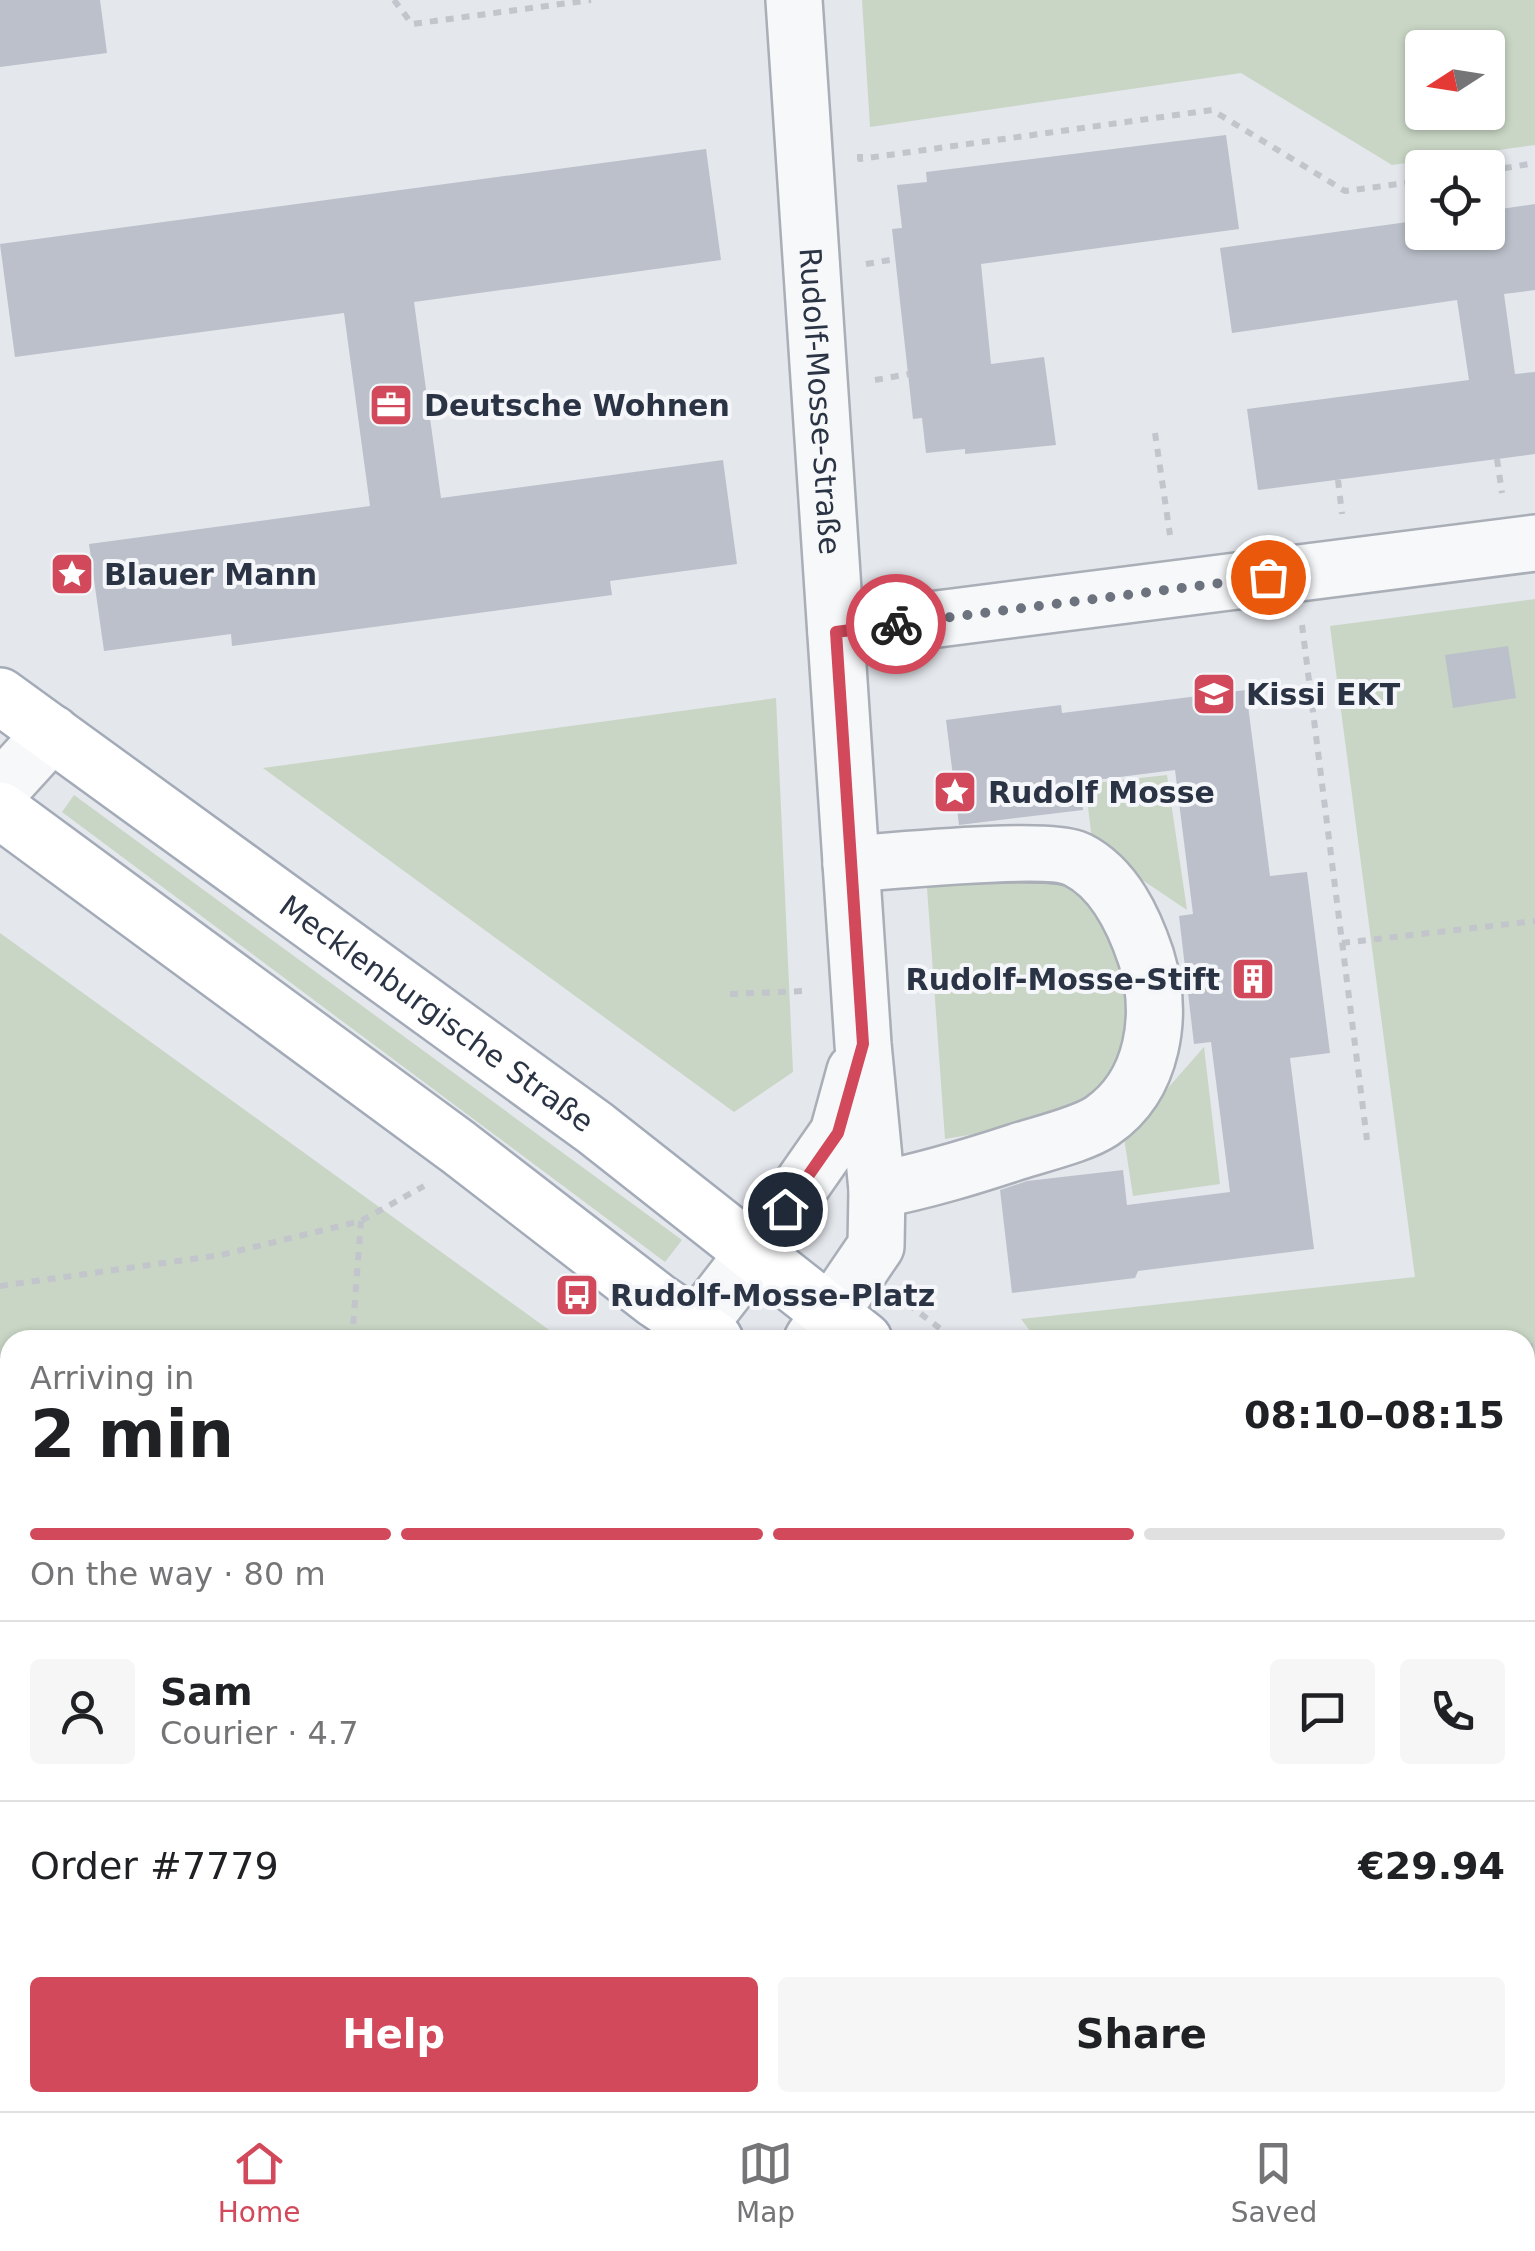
<!DOCTYPE html>
<html lang="en">
<head>
<meta charset="utf-8">
<style>
  :root { --surface:#fff; --page:#f6f6f6; --text:#202124; --muted:#757577; --line:#e0e0e0; --accent:#d1495b }
  body { margin:0; font-family:"DejaVu Sans",sans-serif; background:var(--page); color:var(--text); height:100vh; display:flex; flex-direction:column; font-size:38px; white-space:nowrap }
  * { box-sizing:border-box; margin:0 }
  p { font-size:32px; color:var(--muted) }
  .icon { flex:none; width:55px; height:55px; fill:none; stroke:currentColor; stroke-width:2; stroke-linecap:round; stroke-linejoin:round }
  .map { position:relative; flex:1; overflow:hidden }
  .side { position:absolute; left:0px; top:1330px; width:1535px; height:782px; display:flex; flex-direction:column; background:var(--surface); border-radius:30px 30px 0 0; box-shadow:0 2px 8px #0004 }
  .side>* { flex:none }
  .needle { width:65px; rotate:258deg }
  .tools { position:absolute; left:1405px; top:30px; display:grid; gap:20px }
  .tools a { display:grid; place-items:center; width:100px; height:100px; border-radius:10px; background:var(--surface); box-shadow:0 2px 8px #0004; font-size:50px }
  .pin { position:absolute; display:grid; place-items:center; width:85px; height:85px; color:#fff; margin:-42px; border:5px solid #fff; border-radius:50%; box-shadow:0 2px 10px #0007 }
  .courier { position:absolute; display:grid; place-items:center; width:100px; height:100px; margin:-50px; border:8px solid #d1495b; border-radius:50%; background:#fff; color:#222; box-shadow:0 2px 12px #0007 }
  .headline em { font-style:normal; font-weight:700 }
  .headline div { display:flex; flex-direction:column-reverse }
  .headline { display:flex; align-items:center; justify-content:space-between; height:170px; padding:0 30px }
  h1 { font-size:65px; font-weight:700; line-height:75px }
  .bar { display:grid; grid-template-columns:repeat(4,1fr); gap:15px 10px; align-content:center; height:120px; padding:0 30px }
  .bar i { height:12px; border-radius:8px; background:var(--line) }
  .bar .active { background:var(--accent) }
  .bar p { grid-column:span 4 }
  .line { display:flex; align-items:center; gap:25px; padding:0 30px; border-top:2px solid var(--line) }
  .line div { flex:1 }
  .round { display:grid; place-items:center; flex:none; width:105px; height:105px; border-radius:10px; background:var(--page) }
  .primary-button { display:flex; gap:20px; margin-top:auto; padding:20px 30px }
  .primary-button a { flex:1; height:115px; border-radius:10px; background:var(--accent); color:#fff; font-size:40px; font-weight:700; line-height:115px; text-align:center }
  .primary-button a+a { background:var(--page); color:var(--text) }
  .tabs { display:flex; justify-content:space-around; align-items:center; height:140px; border-top:2px solid var(--line); background:var(--surface); font-size:28px; color:var(--muted) }
  .tabs a { display:grid; justify-items:center; gap:5px }
  .tabs .active { color:var(--accent) }
  .map>svg:first-child { display:block }
  .green { fill:#c9d6c5; fill-rule:evenodd }
  .building { fill:#bbc0ca }
  .lines { fill:none; stroke-linecap:round; stroke-linejoin:round }
  .minor-casing { stroke:#a9aeb7; stroke-width:60 }
  .major-casing { stroke:#a3abb8; stroke-width:60 }
  .path { stroke:#c2c5cb; stroke-width:6; stroke-dasharray:8 8; stroke-linecap:butt }
  .minor { stroke:#f7f8fa; stroke-width:55 }
  .major { stroke:#fff; stroke-width:55 }
  .done { stroke:#6c737f; stroke-width:10; stroke-dasharray:0 18 }
  .route { stroke:#d1495b; stroke-width:12 }
  .labels { text-anchor:middle; dominant-baseline:central; stroke-width:8; stroke-linejoin:round; paint-order:stroke }
  .street-label { font-size:30px; fill:#2b3445; stroke:#f4f6f9 }
  .poi-label { font-size:30px; font-weight:bold; fill:#2b3445; stroke:#f4f6f9; text-anchor:start }
</style>
</head>
<body>
<div class="map">
<svg width="1535" height="2111" viewBox="0 0 1535 2111">
  <rect width="100%" height="100%" fill="#e4e7ec"/>
  <!-- green -->
  <g class="green">
    <path d="M 862,0 L 1535,0 L 1535,145 L 1392,165 L 1241,73 L 870,127 ZM 1422,48 L 1488,48 L 1488,112 L 1422,112 Z"/>
    <path d="M 1535,599 L 1535,1386 L 1525,1388 L 1525,1340 L 1037,1340 L 1021,1319 L 1415,1277 L 1330,626 Z"/>
    <path d="M 776,698 L 793,1072 L 734,1112 L 263,768 Z"/>
    <path d="M 1167,775 L 1187,910 L 1093,847 L 1085,784 Z"/>
    <path d="M 74,795 L 682,1240 L 665,1262 L 62,812 Z"/>
    <path d="M 1023,868 L 1095,886 L 1127,973 L 1129,1074 L 1064,1119 L 945,1139 L 926,874 Z"/>
    <path d="M 0,933 L 563,1340 L 10,1340 L 10,2102 L 1525,2102 L 1525,2095 L 1535,2103 L 1535,2111 L 0,2111 Z"/>
    <path d="M 1204,1047 L 1220,1184 L 1133,1196 L 1124,1138 Z"/>
    <path d="M 1535,1536 L 1535,1627 L 1531,1625 L 1525,1600 L 1525,1537 Z"/>
    <path d="M 1525,1890 L 1535,1898 L 1535,1937 L 1525,1929 Z"/>
  </g>
  <!-- building -->
  <g class="building">
    <path d="M 0,0 L 100,0 L 107,53 L 0,67 Z"/>
    <path d="M 1226,135 L 1239,229 L 981,264 L 991,364 L 1044,357 L 1056,445 L 965,454 L 965,449 L 926,453 L 922,418 L 913,419 L 892,229 L 902,228 L 897,185 L 927,182 L 926,172 Z"/>
    <path d="M 706,149 L 721,260 L 414,302 L 441,498 L 723,460 L 737,564 L 610,581 L 612,595 L 232,646 L 231,634 L 104,651 L 89,544 L 370,506 L 344,313 L 15,357 L 0,244 Z"/>
    <path d="M 1535,204 L 1535,290 L 1504,294 L 1515,374 L 1535,372 L 1535,454 L 1258,490 L 1247,409 L 1469,380 L 1457,300 L 1232,333 L 1220,248 L 1422,220 L 1422,232 L 1488,232 L 1488,211 Z"/>
    <path d="M 1508,646 L 1516,698 L 1453,708 L 1445,655 Z"/>
    <path d="M 1246,690 L 1270,876 L 1307,872 L 1330,1053 L 1290,1058 L 1314,1249 L 1138,1271 L 1135,1278 L 1012,1293 L 1000,1190 L 1027,1181 L 1123,1170 L 1127,1205 L 1230,1192 L 1211,1042 L 1194,1044 L 1179,916 L 1193,914 L 1175,770 L 1080,782 L 1083,810 L 959,825 L 946,720 L 1061,705 L 1062,713 Z"/>
  </g>
  <g class="lines">
    <defs>
      <g id="minor">
        <path id="s1" d="M 794,0 L 863,1044 L 877,1190 L 876,1246 L 812,1340"/>
        <path d="M 836,632 L 1535,543"/>
        <path d="M 0,790 L 52,733"/>
        <path d="M 851,864 C 891,861 1051,845 1078,860 C 1115,879 1134,921 1146,957 C 1164,1015 1154,1085 1102,1121 C 1081,1135 1040,1144 1016,1152 C 970,1167 925,1181 877,1190"/>
        <path d="M 697,1327 L 755,1252 L 838,1133 L 855,1071"/>
      </g>
      <g id="major">
        <path id="s2" d="M 0,696 L 595,1128 L 864,1340"/>
        <path d="M 0,810 L 458,1147 L 656,1300 L 715,1340"/>
        <path d="M 1525,1860 L 1535,1868"/>
        <path d="M 1525,1967 L 1535,1975"/>
      </g>
    </defs>
    <!-- minor casing -->
    <use href="#minor" class="minor-casing"/>
    <!-- major casing -->
    <use href="#major" class="major-casing"/>
    <!-- path -->
    <g class="path">
      <path d="M 394,0 L 412,24 L 591,0"/>
      <path d="M 860,154 L 860,159 L 1212,110 L 1345,191 L 1422,181"/>
      <path d="M 1488,171 L 1535,163"/>
      <path d="M 866,264 L 896,259"/>
      <path d="M 875,380 L 909,374"/>
      <path d="M 1155,433 L 1170,535"/>
      <path d="M 1497,459 L 1502,493"/>
      <path d="M 1338,480 L 1342,514"/>
      <path d="M 1302,625 L 1367,1140"/>
      <path d="M 1342,943 L 1535,921"/>
      <path d="M 730,994 L 805,991"/>
      <path d="M 0,1286 L 221,1255 L 361,1221 L 424,1186"/>
      <path d="M 908,1304 L 955,1340"/>
      <path d="M 352,1340 L 361,1221"/>
      <path d="M 1525,1346 L 1535,1346"/>
      <path d="M 0,1743 L 10,1742"/>
      <path d="M 1525,1783 L 1535,1791"/>
      <path d="M 1525,2042 L 1535,2050"/>
      <path d="M 385,2111 L 447,2102"/>
    </g>
    <!-- minor -->
    <use href="#minor" class="minor"/>
    <!-- major -->
    <use href="#major" class="major"/>
  </g>
  <g class="lines">
    <!-- done -->
    <path class="done" d="M 896,624 L 1268,577"/>
    <!-- route -->
    <path class="route" d="M 785,1209 L 838,1133 L 863,1044 L 836,632 L 896,624"/>
  </g>
  <!-- icons -->
  <defs>
    <symbol id="office-square" viewBox="-11 -11 22 22"><rect x="-9" y="-9" width="18" height="18" rx="4" fill="#d1495b" stroke="#f4f6f9"/><path d="M-6-3h4V-5.5h4V-3h4V5H-6ZM-1-4.5V-3h2v-1.5ZM-6 0V1H6V0Z" fill="#fff"/></symbol>
    <symbol id="sight-square" viewBox="-11 -11 22 22"><rect x="-9" y="-9" width="18" height="18" rx="4" fill="#d1495b" stroke="#f4f6f9"/><path d="M0-6L1.8-2.2L6-1.7L2.9 1.2L3.7 5.4L0 3.3L-3.7 5.4L-2.9 1.2L-6-1.7L-1.8-2.2Z" fill="#fff"/></symbol>
    <symbol id="school-square" viewBox="-11 -11 22 22"><rect x="-9" y="-9" width="18" height="18" rx="4" fill="#d1495b" stroke="#f4f6f9"/><path d="M0-5L7-2L0 1L-7-2ZM-4 1L0 2.5L4 1V4Q0 6-4 4Z" fill="#fff"/></symbol>
    <symbol id="building-square" viewBox="-11 -11 22 22"><rect x="-9" y="-9" width="18" height="18" rx="4" fill="#d1495b" stroke="#f4f6f9"/><path d="M-4-6H4V6H1V3H-1V6H-4ZM-2.5-4.3h1.7v1.8h-1.7ZM.8-4.3h1.7v1.8H.8ZM-2.5-1h1.7V.8h-1.7ZM.8-1h1.7V.8H.8Z" fill="#fff"/></symbol>
    <symbol id="bus-square" viewBox="-11 -11 22 22"><rect x="-9" y="-9" width="18" height="18" rx="4" fill="#d1495b" stroke="#f4f6f9"/><path d="M-5-6H5V4H4V6H2V4H-2V6H-4V4H-5ZM-3.5-4V0h7V-4ZM-3.5 1.2v1.5H-2V1.2ZM2 1.2v1.5H3.5V1.2Z" fill="#fff"/></symbol>
  </defs>
  <g fill-rule="evenodd">
    <use href="#office-square" x="366" y="380" width="50" height="50"/>
    <use href="#sight-square" x="47" y="549" width="50" height="50"/>
    <use href="#school-square" x="1189" y="669" width="50" height="50"/>
    <use href="#sight-square" x="930" y="767" width="50" height="50"/>
    <use href="#building-square" x="1228" y="954" width="50" height="50"/>
    <use href="#bus-square" x="552" y="1270" width="50" height="50"/>
  </g>
  <g class="labels">
    <!-- street labels -->
    <g class="street-label">
      <text stroke="none"><textPath href="#s1" startOffset="402">Rudolf-Mosse-Straße</textPath></text>
      <text stroke="none"><textPath href="#s2" startOffset="540">Mecklenburgische Straße</textPath></text>
    </g>
    <!-- poi labels -->
    <g class="poi-label">
      <text x="424" y="405">Deutsche Wohnen</text>
      <text x="104" y="574">Blauer Mann</text>
      <text x="1246" y="694">Kissi EKT</text>
      <text x="988" y="792">Rudolf Mosse</text>
      <text x="1220" y="979" text-anchor="end">Rudolf-Mosse-Stift</text>
      <text x="610" y="1295">Rudolf-Mosse-Platz</text>
    </g>
  </g>
</svg>
<div class="tools">
<a><svg class="needle" viewBox="-14 -14 28 28"><path d="M0-13l5 13h-10z" fill="#e53935"/><path d="M0 13l5-13h-10z" fill="#757577"/></svg></a>
<a><svg class="icon" aria-label="locate" viewBox="0 0 24 24"><circle cx="12" cy="12" r="6"/><path d="M12 2v4M12 18v4M2 12h4M18 12h4"/></svg></a>
</div>
<div class="pin" style="left:1268px;top:577px;background:#ea580c"><svg class="icon" aria-label="bag" viewBox="0 0 24 24"><path d="M5 8h14l-1 12H6zM9 8a3 3 0 0 1 6 0"/></svg></div>
<div class="pin" style="left:785px;top:1209px;background:#1f2937"><svg class="icon" aria-label="home" viewBox="0 0 24 24"><path d="M3 11l9-7 9 7M6 9v11h12V9"/></svg></div>
<div class="courier" style="left:896px;top:624px"><svg class="icon" aria-label="bike" viewBox="0 0 24 24"><circle cx="6" cy="16" r="4"/><circle cx="18" cy="16" r="4"/><path d="M6 16l4-8h5l3 8M10 8l3 8H6M13 5h3"/></svg></div>
<section class="side">
<div class="headline"><div><h1>2 min</h1><p>Arriving in</p></div><em>08:10–08:15</em></div>
<div class="bar"><i class="active"></i><i class="active"></i><i class="active"></i><i></i><p>On the way · 80 m</p></div>
<div class="line" style="height:180px"><a class="round"><svg class="icon" aria-label="person" viewBox="0 0 24 24"><circle cx="12" cy="8" r="4"/><path d="M4 21q1-7 8-7t8 7"/></svg></a><div><b>Sam</b><p>Courier · 4.7</p></div><a class="round"><svg class="icon" aria-label="chat" viewBox="0 0 24 24"><path d="M4 5h16v11H9l-5 4z"/></svg></a><a class="round"><svg class="icon" aria-label="phone" viewBox="0 0 24 24"><path d="M5 4h4l2 5-3 2q2 4 5 5l2-3 5 2v4C11 20 4 13 5 4z"/></svg></a></div>
<div class="line" style="height:130px"><div>Order #7779</div><b>€29.94</b></div>
<div class="primary-button"><a>Help</a><a>Share</a></div>
</section>
</div>
<nav class="tabs">
<a class="active"><svg class="icon" aria-label="home" viewBox="0 0 24 24"><path d="M3 11l9-7 9 7M6 9v11h12V9"/></svg>Home</a>
<a><svg class="icon" aria-label="map" viewBox="0 0 24 24"><path d="M3 6l6-2 6 2 6-2v14l-6 2-6-2-6 2zM9 4v14M15 6v14"/></svg>Map</a>
<a><svg class="icon" aria-label="saved" viewBox="0 0 24 24"><path d="M7 4h10v16l-5-4-5 4z"/></svg>Saved</a>
</nav>
</body>
</html>
